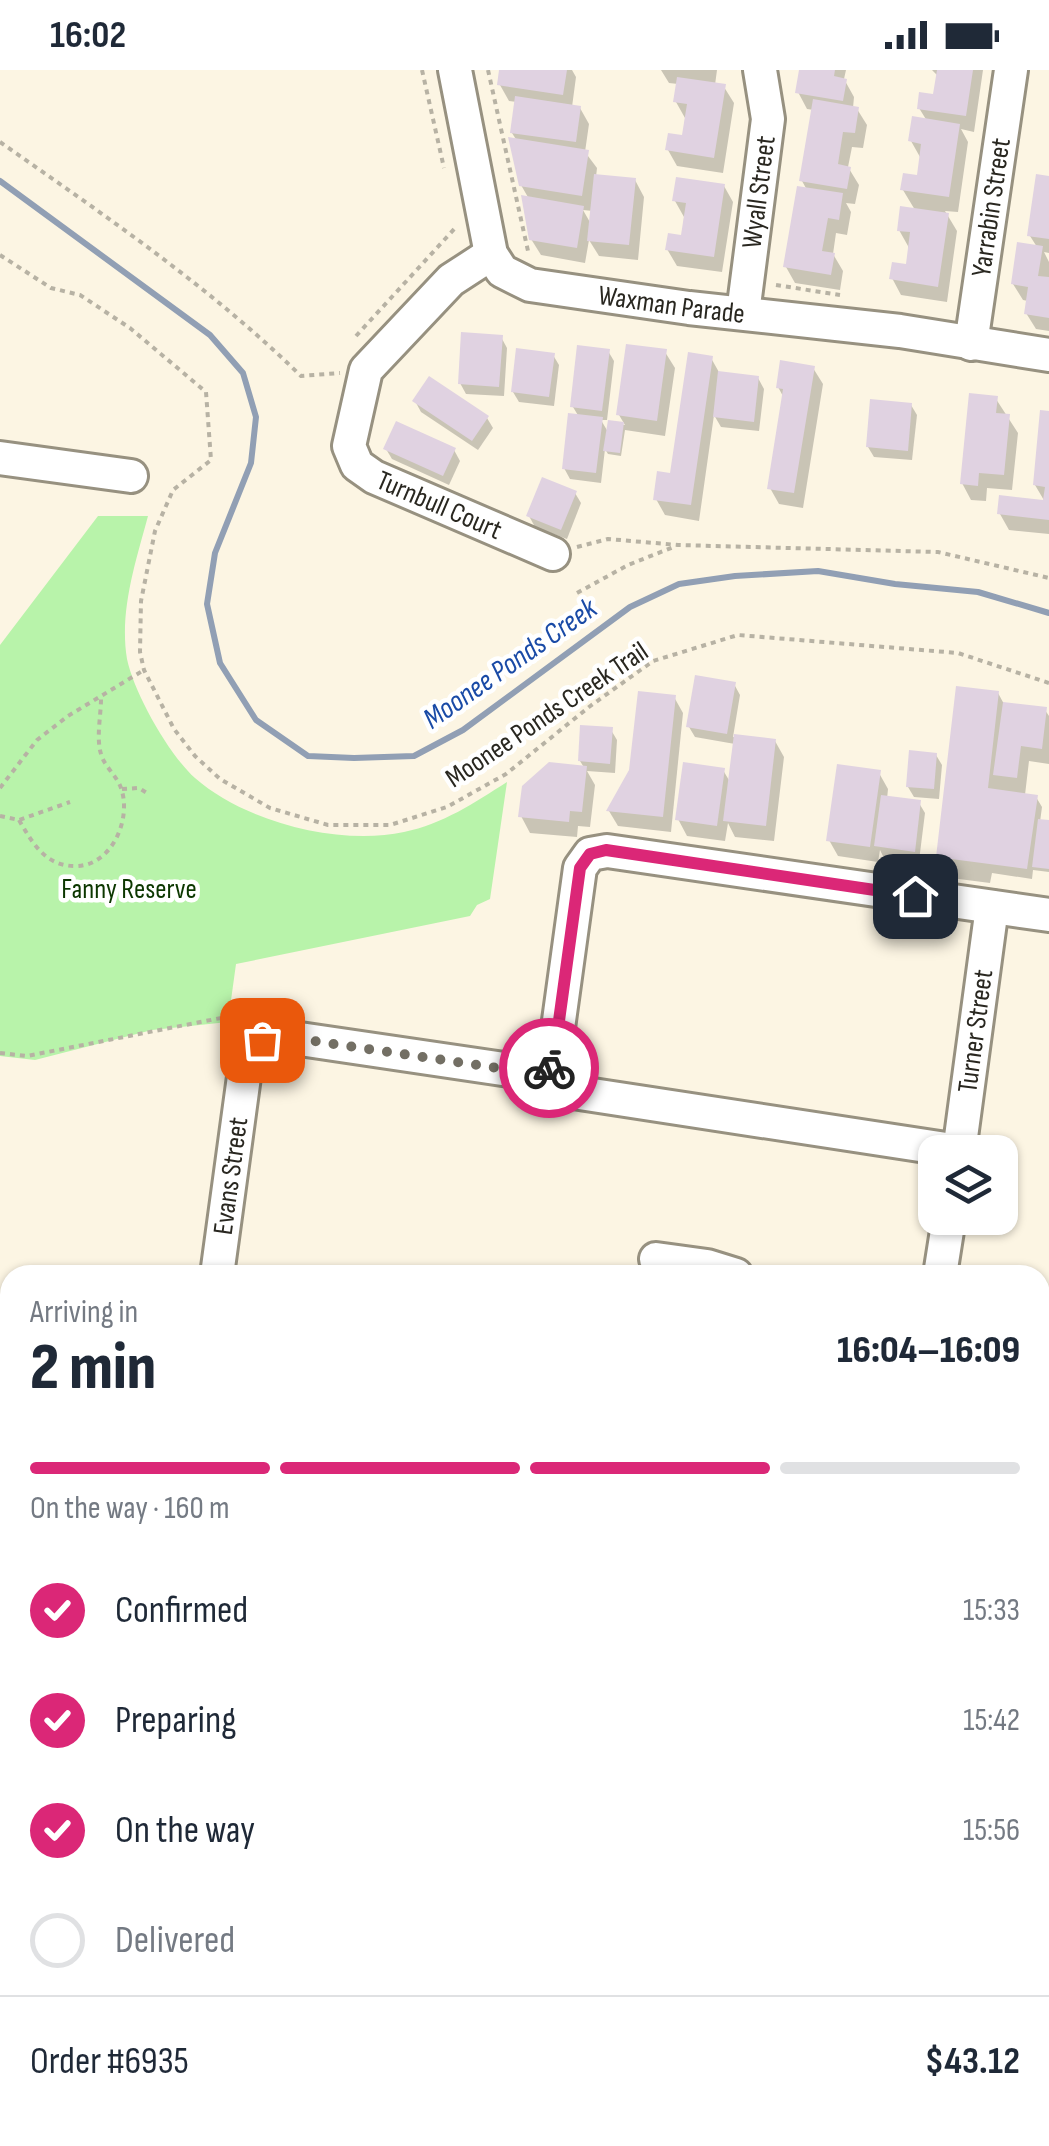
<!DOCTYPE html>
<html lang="en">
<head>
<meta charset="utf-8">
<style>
  :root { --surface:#fff; --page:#f6f6f7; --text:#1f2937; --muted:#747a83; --line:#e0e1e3; --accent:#db2777 }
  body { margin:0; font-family:"Sofia Sans Condensed",sans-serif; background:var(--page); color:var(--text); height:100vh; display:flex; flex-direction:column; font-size:38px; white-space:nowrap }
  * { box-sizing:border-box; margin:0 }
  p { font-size:32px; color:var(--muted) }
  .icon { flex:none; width:55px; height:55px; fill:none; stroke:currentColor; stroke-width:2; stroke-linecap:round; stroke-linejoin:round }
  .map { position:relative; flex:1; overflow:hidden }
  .drawer { position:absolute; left:0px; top:1195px; width:1050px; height:882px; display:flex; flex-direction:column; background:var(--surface); border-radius:30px 30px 0 0; box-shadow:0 2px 8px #0004 }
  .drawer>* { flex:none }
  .tools { position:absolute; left:918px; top:1065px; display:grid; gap:20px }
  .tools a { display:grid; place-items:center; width:100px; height:100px; border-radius:20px; background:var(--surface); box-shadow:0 2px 8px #0004; font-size:50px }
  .pin { position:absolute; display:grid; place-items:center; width:85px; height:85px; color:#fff; margin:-42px; border-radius:20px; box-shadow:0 5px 15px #0006 }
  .courier { position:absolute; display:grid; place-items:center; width:100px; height:100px; margin:-50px; border:8px solid #db2777; border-radius:50%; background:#fff; color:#222; box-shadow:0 2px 12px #0007 }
  .head em { font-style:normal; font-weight:800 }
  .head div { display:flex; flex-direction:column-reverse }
  .head { display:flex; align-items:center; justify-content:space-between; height:170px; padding:0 30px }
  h1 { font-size:65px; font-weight:800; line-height:75px }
  .bar { display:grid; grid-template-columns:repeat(4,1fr); gap:15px 10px; align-content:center; height:120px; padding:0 30px }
  .bar i { height:12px; border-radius:8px; background:var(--line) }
  .bar .selected { background:var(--accent) }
  .bar p { grid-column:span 4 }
  .line { display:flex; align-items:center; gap:25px; padding:0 30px; border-top:2px solid var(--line) }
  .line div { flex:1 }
  ol { padding:0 30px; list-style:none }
  li { display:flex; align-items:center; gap:30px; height:110px }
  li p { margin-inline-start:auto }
  li .icon { padding:10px; border-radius:50%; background:var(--accent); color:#fff; stroke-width:4 }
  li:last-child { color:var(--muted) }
  li i { width:55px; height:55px; border:5px solid var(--line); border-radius:50% }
  .status { display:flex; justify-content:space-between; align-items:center; height:70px; padding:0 50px; background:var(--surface); direction:ltr }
  .status svg { height:28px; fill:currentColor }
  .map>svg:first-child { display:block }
  .green { fill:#b8f3aa }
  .shadow { fill:#0003; fill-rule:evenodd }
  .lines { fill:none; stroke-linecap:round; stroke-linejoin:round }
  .stream { stroke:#919fb4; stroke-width:6 }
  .building { fill:#e0d2e1 }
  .minor-casing { stroke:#979180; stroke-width:38 }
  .path { stroke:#b7b2a4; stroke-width:4; stroke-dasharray:5 5; stroke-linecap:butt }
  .minor { stroke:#fff; stroke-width:32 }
  .done { stroke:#736f64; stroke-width:10; stroke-dasharray:0 18 }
  .route { stroke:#db2777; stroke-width:12 }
  .labels { text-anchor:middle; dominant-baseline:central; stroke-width:9; stroke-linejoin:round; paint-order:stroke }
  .street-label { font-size:28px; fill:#292720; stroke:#fff }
  .park-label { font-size:28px; fill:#0c3700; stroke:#fff }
  .water-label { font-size:30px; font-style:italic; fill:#194aa6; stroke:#fff }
</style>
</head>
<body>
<div class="status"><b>16:02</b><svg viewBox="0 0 49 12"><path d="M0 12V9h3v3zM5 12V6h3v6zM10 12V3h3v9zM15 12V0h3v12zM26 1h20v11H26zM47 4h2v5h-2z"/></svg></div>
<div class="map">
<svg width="1049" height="2076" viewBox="0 0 1049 2076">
  <rect width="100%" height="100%" fill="#fcf5e3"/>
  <!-- green -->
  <g class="green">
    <path d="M 98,446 L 148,446 C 136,491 119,541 127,589 C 134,623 169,685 195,708 C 245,752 339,776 404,762 C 443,754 474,733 507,712 L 490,829 L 477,835 L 470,846 L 236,894 L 228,952 L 152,960 L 35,990 L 0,986 L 0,575 Z"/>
    <path d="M 0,1805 L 10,1806 L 10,2068 L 1040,2068 L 1040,2026 L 1049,2027 L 1049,2076 L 0,2076 Z"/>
  </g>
  <!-- shadow -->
  <g class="shadow">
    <path d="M 502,0 L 572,0 L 576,7 L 572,37 L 580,38 L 589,54 L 585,82 L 597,98 L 596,107 L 635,110 L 644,127 L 638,190 L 599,186 L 589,170 L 585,193 L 541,185 L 531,169 L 529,129 L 521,115 L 517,71 L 512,63 L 517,32 L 509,31 L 500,15 ZM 583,140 L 593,141 L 591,154 Z"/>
    <path d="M 661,0 L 717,0 L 715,15 L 724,17 L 734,33 L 723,103 L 677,96 L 668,80 L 684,68 L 685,48 L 676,32 L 678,14 L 669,13 Z"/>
    <path d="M 801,0 L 846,0 L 844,9 L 854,27 L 853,38 L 857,39 L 867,55 L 863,78 L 852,77 L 848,97 L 859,115 L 855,134 L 846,133 L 851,142 L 847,165 L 836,163 L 833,184 L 843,201 L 840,220 L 795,213 L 786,197 L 807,120 L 802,111 L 814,40 L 807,39 L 798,22 Z"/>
    <path d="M 932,0 L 983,0 L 974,62 L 961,59 L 968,72 L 958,142 L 945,141 L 957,161 L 947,232 L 901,225 L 892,208 L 908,197 L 908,176 L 899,160 L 915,140 L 903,120 L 919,108 L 920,87 L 911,71 L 927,51 L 919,38 L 935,27 L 938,6 Z"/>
    <path d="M 1049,109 L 1049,183 L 1044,182 L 1049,192 L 1049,261 L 1036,259 L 1026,243 L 1028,231 L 1023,230 L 1013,214 L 1037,177 L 1030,166 Z"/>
    <path d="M 724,116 L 733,132 L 722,202 L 677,196 L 667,179 L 683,168 L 684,147 L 675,131 Z"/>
    <path d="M 501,267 L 507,278 L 504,326 L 466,324 L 460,313 Z"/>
    <path d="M 608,281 L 614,291 L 607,350 L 601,350 L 608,362 L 610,353 L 625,355 L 619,345 L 665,282 L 675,298 L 665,366 L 625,360 L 621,386 L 608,384 L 605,379 L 601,413 L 570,409 L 564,398 L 579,347 L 573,337 Z"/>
    <path d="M 553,285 L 559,295 L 554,336 L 519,332 L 513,322 Z"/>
    <path d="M 711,288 L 720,304 L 758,308 L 764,319 L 759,361 L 721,357 L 714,345 L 699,451 L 665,445 L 656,429 L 672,406 Z"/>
    <path d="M 813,298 L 823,314 L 803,438 L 779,434 L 770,418 L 784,328 L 778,317 Z"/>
    <path d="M 996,329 L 1018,363 L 1012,420 L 987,418 L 986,431 L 971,430 L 962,413 Z"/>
    <path d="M 415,331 L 487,348 L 493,358 L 478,380 L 421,342 Z"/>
    <path d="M 911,335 L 917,345 L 912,390 L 874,387 L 868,377 Z"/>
    <path d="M 1049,343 L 1049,464 L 1009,460 L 1000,444 L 1045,432 L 1035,415 Z"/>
    <path d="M 386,379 L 454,380 L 460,391 L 449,415 L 392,389 Z"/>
    <path d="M 575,423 L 581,433 L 567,469 L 535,457 L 529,446 Z"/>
    <path d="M 734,614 L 740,625 L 733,667 L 775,671 L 784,687 L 774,771 L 735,767 L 728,753 L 725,771 L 687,766 L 678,749 L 723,700 L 730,712 L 735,674 L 695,667 L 689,657 Z"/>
    <path d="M 998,623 L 1004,634 L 1045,640 L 1049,646 L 1049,694 L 1029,691 L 1025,725 L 1036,727 L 1042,737 L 1040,752 L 1049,753 L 1049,802 L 1033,800 L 1032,809 L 992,803 L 990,813 L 951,808 L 938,787 Z"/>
    <path d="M 674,627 L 683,643 L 671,762 L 618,756 L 609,741 Z"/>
    <path d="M 611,660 L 617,670 L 615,703 L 587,701 L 595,715 L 590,757 L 578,756 L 577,767 L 530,763 L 521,746 L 585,699 L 580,691 Z"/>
    <path d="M 936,685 L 942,695 L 939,729 L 914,727 L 908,717 Z"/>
    <path d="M 879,703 L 888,719 L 887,729 L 919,733 L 925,743 L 919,791 L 883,786 L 880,780 L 878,792 L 838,786 L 829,770 Z"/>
    <path d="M 891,2068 L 934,2068 L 932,2076 L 889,2076 Z"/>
  </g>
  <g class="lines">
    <!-- stream -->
    <path class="stream" d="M 0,111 L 210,265 L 243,303 L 256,347 L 251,393 L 215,483 L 207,534 L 220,593 L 256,650 L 308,686 L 354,688 L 414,686 L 463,660 L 630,537 L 679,514 L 735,506 L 818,501 L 895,514 L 978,522 L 1049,543"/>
  </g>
  <!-- building -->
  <g class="building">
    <path d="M 499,0 L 567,0 L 563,25 L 497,15 Z"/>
    <path d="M 799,0 L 835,0 L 834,6 L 847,9 L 843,31 L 795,23 Z"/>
    <path d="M 937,0 L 973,0 L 966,46 L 917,39 L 919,22 L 933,24 Z"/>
    <path d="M 677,7 L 726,14 L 714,88 L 665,80 L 668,63 L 682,65 L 687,34 L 673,32 Z"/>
    <path d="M 515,26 L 581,36 L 576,72 L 510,63 Z"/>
    <path d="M 813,29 L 859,37 L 855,63 L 843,62 L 838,94 L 851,97 L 847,119 L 799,111 Z"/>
    <path d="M 912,46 L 960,54 L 949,127 L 900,120 L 903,103 L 917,105 L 921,74 L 908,71 Z"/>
    <path d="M 508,67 L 589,80 L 582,126 L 519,116 Z"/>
    <path d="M 594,104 L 636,108 L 629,175 L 587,171 Z"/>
    <path d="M 1036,104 L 1049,106 L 1049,169 L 1027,166 Z"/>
    <path d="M 676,107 L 725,114 L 714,187 L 665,180 L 668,163 L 681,165 L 686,133 L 672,131 Z"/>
    <path d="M 797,116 L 843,123 L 839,150 L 828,148 L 822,181 L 835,183 L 831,205 L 783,197 Z"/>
    <path d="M 521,125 L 584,136 L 577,178 L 529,170 Z"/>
    <path d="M 900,136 L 949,143 L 938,217 L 889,209 L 892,192 L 906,194 L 910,162 L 897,161 Z"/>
    <path d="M 1017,172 L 1043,176 L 1038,206 L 1049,207 L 1049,248 L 1024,244 L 1028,217 L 1011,214 Z"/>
    <path d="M 461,262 L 503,265 L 499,317 L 458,314 Z"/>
    <path d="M 626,274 L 667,279 L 657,351 L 616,345 Z"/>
    <path d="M 577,275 L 610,279 L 602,341 L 570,337 Z"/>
    <path d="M 516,278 L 555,283 L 549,327 L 511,322 Z"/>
    <path d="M 688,282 L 713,286 L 691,435 L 653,430 L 657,401 L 670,403 Z"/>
    <path d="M 780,290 L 815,296 L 794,423 L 767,419 L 783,319 L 776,318 Z"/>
    <path d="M 718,301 L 759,306 L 754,352 L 713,347 Z"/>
    <path d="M 429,306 L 489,346 L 472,371 L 412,331 Z"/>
    <path d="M 969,323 L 998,326 L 996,343 L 1010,344 L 1004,405 L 979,403 L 978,416 L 960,414 Z"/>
    <path d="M 870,329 L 912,333 L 908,381 L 866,377 Z"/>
    <path d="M 1040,340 L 1049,341 L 1049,450 L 997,444 L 999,425 L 1043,430 L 1045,417 L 1033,415 Z"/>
    <path d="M 568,343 L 603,347 L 596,403 L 562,399 Z"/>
    <path d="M 608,350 L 624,352 L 620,383 L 603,381 Z"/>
    <path d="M 396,351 L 456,378 L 443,406 L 383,379 Z"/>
    <path d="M 542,407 L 577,421 L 561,460 L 526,446 Z"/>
    <path d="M 695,605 L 736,612 L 727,664 L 686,657 Z"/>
    <path d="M 956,616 L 999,621 L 988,718 L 1038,725 L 1027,799 L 936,787 Z"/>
    <path d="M 638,621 L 676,625 L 663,747 L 606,741 L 629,700 Z"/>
    <path d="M 1003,632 L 1047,637 L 1042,679 L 1021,676 L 1017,708 L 993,705 Z"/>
    <path d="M 580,655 L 613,657 L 610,694 L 578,691 Z"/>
    <path d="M 734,664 L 776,669 L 766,756 L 723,751 Z"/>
    <path d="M 909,680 L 937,683 L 934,719 L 906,717 Z"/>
    <path d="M 549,692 L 587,696 L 582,742 L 570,741 L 569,752 L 518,747 L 522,716 Z"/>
    <path d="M 683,692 L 725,698 L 717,756 L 675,750 Z"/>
    <path d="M 837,694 L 881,700 L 870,777 L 826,771 Z"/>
    <path d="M 881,725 L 921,730 L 915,782 L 874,776 Z"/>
    <path d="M 1038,749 L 1049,750 L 1049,799 L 1032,797 Z"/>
    <path d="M 888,2068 L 923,2068 L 921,2076 L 886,2076 Z"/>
  </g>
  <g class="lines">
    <defs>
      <g id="minor">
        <path id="s1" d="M 455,0 L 491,184 L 502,201 L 530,215 L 689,238 L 900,261 L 1049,285"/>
        <path id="s2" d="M 491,184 L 451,210 L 366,300 L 349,376 L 357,395 L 374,407 L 553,484"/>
        <path id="s3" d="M 743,243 L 768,49 L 760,0"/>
        <path id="s4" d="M 971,274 L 1011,0"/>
        <path d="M 0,388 L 131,406"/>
        <path d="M 539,1004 L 573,1022 L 959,1081"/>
        <path id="s5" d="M 959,1082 L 992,837"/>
        <path d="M 656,1189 L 707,1196 L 736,1205"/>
        <path id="s6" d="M 217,1205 L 246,992 L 262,970 L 293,968 L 530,1003 L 546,1002 L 554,987 L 580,798 L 590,784 L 607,781 L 1049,845"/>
        <path d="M 940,1205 L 949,1148"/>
        <path d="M 1040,1332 L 1049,1333"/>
        <path d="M 0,1430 L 10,1432"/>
        <path d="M 0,1779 L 10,1781"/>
        <path d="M 1040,1918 L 1049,1919"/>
        <path d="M 1040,1995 L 1049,1996"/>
      </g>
    </defs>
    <!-- minor casing -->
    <use href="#minor" class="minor-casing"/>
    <!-- path -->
    <g class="path">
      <path d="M 422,0 L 444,98"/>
      <path d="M 488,0 L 528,181"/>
      <path d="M 0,72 C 104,145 210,217 301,306 L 340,303"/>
      <path d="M 0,185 L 51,218 L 80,225 L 130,258 L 206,322 L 211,390 L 173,420 L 155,461 L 141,531 L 140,582 L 144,600 L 174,659 L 195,686 L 220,709 L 270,738 L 328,755 L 390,755 L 447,737 L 506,704 L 589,637 L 653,591 L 738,565 L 958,583 L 1049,613"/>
      <path d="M 776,215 L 840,225"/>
      <path d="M 356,266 L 457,156"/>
      <path d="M 577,477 L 608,469 L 678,475 L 938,482 L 1049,508"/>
      <path d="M 577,523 L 628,495 L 676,476"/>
      <path d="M 0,718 L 37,670 L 68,646 L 144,600"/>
      <path d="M 122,719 L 139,718 L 147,723"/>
      <path d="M 0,746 L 19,750 L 70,732"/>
      <path d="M 19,750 C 33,774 46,797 77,796 C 112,795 132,749 121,718 C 117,706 104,696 101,684 C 96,668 101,645 101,629"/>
      <path d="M 0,983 L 27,986 L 231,946"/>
      <path d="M 1040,1590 L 1049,1589"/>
    </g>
    <!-- minor -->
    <use href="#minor" class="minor"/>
  </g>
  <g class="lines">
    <!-- done -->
    <path class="done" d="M 262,970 L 293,968 L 539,1004 L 549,998"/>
    <!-- route -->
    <path class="route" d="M 549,998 L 554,987 L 580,798 L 590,784 L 606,780 L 915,826"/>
  </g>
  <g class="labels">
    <!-- street labels -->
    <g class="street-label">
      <text stroke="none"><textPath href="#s3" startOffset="122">Wyall Street</textPath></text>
      <text stroke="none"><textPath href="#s4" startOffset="138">Yarrabin Street</textPath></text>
      <text stroke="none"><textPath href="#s1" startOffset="382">Waxman Parade</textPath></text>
      <text stroke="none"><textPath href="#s2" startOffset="362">Turnbull Court</textPath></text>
      <text transform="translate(547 645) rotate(-34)">Moonee Ponds Creek Trail</text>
      <text stroke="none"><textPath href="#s5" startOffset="122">Turner Street</textPath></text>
      <text stroke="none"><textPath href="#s6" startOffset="100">Evans Street</textPath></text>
    </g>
    <!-- park labels -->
    <g class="park-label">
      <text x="129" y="819">Fanny Reserve</text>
    </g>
    <!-- water labels -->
    <g class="water-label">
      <text transform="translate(510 594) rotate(-35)">Moonee Ponds Creek</text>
    </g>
  </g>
</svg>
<div class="tools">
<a><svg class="icon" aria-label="layers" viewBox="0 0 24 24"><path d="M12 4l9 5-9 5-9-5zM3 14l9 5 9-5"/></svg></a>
</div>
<div class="pin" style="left:262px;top:970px;background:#ea580c"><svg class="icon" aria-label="bag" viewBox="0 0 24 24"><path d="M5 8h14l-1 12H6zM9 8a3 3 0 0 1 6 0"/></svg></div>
<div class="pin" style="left:915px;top:826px;background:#1f2937"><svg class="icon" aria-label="home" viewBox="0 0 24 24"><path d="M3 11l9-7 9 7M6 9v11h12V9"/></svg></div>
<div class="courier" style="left:549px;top:998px"><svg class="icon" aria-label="bike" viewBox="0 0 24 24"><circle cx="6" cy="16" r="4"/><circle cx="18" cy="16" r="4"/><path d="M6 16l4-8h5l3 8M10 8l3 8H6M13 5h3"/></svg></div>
<section class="drawer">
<div class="head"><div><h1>2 min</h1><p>Arriving in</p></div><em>16:04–16:09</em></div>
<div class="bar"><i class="selected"></i><i class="selected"></i><i class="selected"></i><i></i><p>On the way · 160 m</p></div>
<ol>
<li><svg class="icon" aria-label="check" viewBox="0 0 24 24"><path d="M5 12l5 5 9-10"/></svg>Confirmed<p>15:33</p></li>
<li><svg class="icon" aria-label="check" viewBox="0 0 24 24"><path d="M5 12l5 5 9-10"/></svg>Preparing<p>15:42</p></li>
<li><svg class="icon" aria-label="check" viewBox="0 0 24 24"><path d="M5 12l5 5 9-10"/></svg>On the way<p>15:56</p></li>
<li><i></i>Delivered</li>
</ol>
<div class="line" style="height:130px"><div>Order #6935</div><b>$43.12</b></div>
</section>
</div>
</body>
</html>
